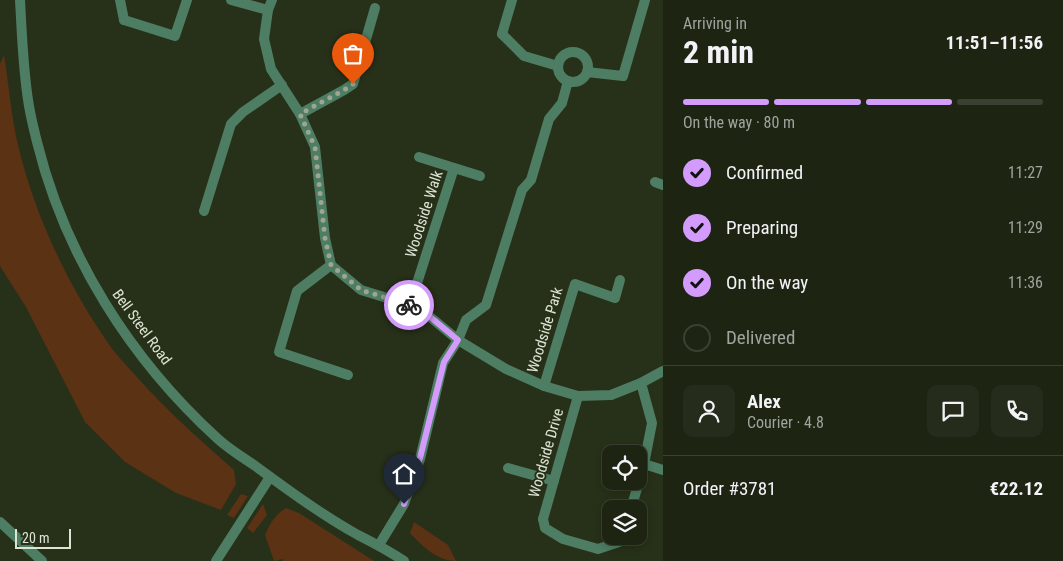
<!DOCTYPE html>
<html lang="en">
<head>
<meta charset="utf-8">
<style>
  :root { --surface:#1d2412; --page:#252c1b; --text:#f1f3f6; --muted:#a0a49f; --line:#3b4132; --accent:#d39cfc }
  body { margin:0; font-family:"Roboto Condensed",sans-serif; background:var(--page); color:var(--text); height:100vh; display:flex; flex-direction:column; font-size:19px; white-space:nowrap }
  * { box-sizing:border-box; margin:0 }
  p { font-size:16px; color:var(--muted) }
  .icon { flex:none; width:28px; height:28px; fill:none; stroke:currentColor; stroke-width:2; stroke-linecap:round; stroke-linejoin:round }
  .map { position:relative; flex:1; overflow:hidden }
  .panel { display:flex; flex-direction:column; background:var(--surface); width:400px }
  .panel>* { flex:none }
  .tools { position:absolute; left:602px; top:445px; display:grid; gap:10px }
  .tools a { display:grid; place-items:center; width:45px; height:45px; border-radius:10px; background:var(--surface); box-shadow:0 2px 8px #0003,0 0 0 1px var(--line); font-size:25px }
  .scale { position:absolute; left:15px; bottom:12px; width:56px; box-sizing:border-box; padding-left:5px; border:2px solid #dee4d5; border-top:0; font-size:14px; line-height:18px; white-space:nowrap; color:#dee4d5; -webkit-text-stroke:4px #273018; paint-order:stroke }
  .pin { position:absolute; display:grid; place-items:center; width:42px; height:42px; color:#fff; margin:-51px -21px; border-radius:50% 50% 50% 0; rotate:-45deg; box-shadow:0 0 5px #0007 }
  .pin .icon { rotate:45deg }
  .courier { position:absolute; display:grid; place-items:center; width:50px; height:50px; margin:-25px; border:4px solid #d39cfc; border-radius:50%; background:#fff; color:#222; box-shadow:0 1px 6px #0007 }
  .headline em { font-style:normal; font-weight:700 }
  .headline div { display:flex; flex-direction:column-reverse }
  .headline { display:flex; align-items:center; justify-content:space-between; height:85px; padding:0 20px }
  h1 { font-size:32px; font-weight:700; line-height:38px }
  .bar { display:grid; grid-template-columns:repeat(4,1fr); gap:8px 5px; align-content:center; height:60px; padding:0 20px }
  .bar i { height:6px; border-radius:4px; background:var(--line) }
  .bar .selected { background:var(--accent) }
  .bar p { grid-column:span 4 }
  .line { display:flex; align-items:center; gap:12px; padding:0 20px; border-top:1px solid var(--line) }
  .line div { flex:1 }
  .round { display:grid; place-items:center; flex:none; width:52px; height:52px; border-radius:10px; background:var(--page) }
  ol { padding:0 20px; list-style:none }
  li { display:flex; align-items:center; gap:15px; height:55px }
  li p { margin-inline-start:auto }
  li .icon { padding:5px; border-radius:50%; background:var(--accent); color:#111; stroke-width:4 }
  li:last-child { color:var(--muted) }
  li i { width:28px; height:28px; border:2px solid var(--line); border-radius:50% }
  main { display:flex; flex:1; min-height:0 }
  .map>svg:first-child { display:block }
  .green { fill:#5b3213 }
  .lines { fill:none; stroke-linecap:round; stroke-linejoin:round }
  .pedestrian { stroke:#4d7d63; stroke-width:10 }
  .minor { stroke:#4d7d63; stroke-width:10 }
  .done { stroke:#9ea593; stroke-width:5; stroke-dasharray:0 9 }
  .route { stroke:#d39cfc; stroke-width:6 }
  .labels { text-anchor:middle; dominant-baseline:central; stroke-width:4; stroke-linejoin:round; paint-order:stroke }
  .street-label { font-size:15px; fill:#dee4d5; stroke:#273018 }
</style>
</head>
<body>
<main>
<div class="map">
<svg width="663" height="561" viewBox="0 0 663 561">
  <rect width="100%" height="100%" fill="#273018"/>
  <!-- green -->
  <g class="green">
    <path d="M 4,55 C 9,85 11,116 18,145 C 35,217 70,290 113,350 C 120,359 128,367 136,376 C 166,410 200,440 234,470 L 236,484 L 221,510 L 176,493 L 125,462 L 85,422 L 26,307 L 0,266 L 0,64 Z"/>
    <path d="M 241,494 L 248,496 L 234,518 L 227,515 Z"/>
    <path d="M 263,504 L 267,515 L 253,533 L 247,528 Z"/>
    <path d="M 286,508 L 299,513 L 374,561 L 283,561 L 283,559 L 274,561 L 265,535 C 270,523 275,515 286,508 Z"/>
    <path d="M 414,522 L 448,545 L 456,561 C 437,561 422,546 410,533 Z"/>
  </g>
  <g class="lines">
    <!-- pedestrian -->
    <g class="pedestrian">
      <path d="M 120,0 L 124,20"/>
      <path d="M 502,34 L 524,56 L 558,66"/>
      <circle cx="573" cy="67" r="15"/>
      <path d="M 587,72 L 623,76 L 645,0"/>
      <path d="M 458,340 L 466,320 L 486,305 L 522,190 L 531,180 L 549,119 L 562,103 L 568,81"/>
      <path d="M 543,519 L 545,528 L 563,539 L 598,549 L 619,542 L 622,536"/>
    </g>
    <!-- minor -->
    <g class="minor">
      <path d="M 20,0 C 22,35 23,71 29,106 C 31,118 34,130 37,142 C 65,256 131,360 218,439 C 229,449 242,457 254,465 C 288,490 322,515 358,535 C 374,543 389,551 404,561"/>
      <path d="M 231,0 L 268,10"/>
      <path d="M 272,0 L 268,10 L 264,39 L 271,69 L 300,114 L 315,147 L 325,238 L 331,265 L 361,290 L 410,305 L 429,316 L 458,340 L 506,369 L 544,386 L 578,396 L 611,395 L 641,383 L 663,371"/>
      <path d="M 124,20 L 175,36 L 187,0"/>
      <path d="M 502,34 L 512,0"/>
      <path d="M 300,114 L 344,90 L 353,84 L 375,8"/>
      <path d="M 419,157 L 480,176"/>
      <path d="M 655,182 L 663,185"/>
      <path d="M 204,211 L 231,124 L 243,112 L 282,85"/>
      <path d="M 331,265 L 297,291 L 279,352 L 348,375"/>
      <path d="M 410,305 L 454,168"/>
      <path d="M 544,386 L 575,284 L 615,298 L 620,280"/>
      <path d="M 644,464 L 663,470"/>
      <path d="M 508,468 L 554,481"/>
      <path d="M 631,509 L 644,464 L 652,423 L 641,383"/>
      <path d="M 543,519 L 578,396"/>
      <path d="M 0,522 L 42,561"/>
      <path d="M 379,545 L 404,504 L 420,459 L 443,363 L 458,340"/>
      <path d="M 216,561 L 270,477"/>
    </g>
  </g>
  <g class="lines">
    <!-- done -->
    <path class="done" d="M 353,84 L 344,90 L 300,114 L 315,147 L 325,238 L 331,265 L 361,290 L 409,305"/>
    <!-- route -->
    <path class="route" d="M 404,504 L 420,458 L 444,362 L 458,340 L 429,316 L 409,305"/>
  </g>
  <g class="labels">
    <!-- street labels -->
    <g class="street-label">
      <text transform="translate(424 214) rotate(-72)">Woodside Walk</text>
      <text transform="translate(142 327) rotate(54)">Bell Steel Road</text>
      <text transform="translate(545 330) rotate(-73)">Woodside Park</text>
      <text transform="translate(546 453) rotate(-74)">Woodside Drive</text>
    </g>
  </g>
</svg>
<div class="tools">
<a><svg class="icon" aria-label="locate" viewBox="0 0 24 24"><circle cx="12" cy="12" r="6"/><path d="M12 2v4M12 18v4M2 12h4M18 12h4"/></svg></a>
<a><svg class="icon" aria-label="layers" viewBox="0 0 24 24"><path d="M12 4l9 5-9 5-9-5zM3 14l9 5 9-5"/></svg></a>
</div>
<div class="scale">20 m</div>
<div class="pin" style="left:353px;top:84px;background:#ea580c"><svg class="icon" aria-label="bag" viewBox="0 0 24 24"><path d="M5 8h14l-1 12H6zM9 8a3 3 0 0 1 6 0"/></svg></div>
<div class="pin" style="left:404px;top:504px;background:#1f2937"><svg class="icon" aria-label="home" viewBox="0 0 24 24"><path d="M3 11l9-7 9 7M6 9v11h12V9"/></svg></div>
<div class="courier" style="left:409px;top:305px"><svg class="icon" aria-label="bike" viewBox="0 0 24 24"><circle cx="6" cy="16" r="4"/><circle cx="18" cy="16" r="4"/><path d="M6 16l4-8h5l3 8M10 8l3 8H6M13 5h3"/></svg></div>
</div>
<section class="panel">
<div class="headline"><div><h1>2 min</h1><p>Arriving in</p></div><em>11:51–11:56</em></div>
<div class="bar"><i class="selected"></i><i class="selected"></i><i class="selected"></i><i></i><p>On the way · 80 m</p></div>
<ol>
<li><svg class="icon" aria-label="check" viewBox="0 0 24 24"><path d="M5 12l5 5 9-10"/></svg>Confirmed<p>11:27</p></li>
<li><svg class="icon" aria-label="check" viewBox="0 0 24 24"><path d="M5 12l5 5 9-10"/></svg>Preparing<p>11:29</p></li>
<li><svg class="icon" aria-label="check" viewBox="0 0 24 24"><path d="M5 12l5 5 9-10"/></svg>On the way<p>11:36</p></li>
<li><i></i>Delivered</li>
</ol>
<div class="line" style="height:90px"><a class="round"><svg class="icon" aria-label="person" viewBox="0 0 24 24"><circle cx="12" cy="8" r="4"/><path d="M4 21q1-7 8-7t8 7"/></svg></a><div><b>Alex</b><p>Courier · 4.8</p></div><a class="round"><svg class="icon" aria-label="chat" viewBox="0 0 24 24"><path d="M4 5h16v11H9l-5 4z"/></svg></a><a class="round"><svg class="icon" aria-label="phone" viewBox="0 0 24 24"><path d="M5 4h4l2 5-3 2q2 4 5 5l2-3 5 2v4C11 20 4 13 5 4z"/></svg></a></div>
<div class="line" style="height:65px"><div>Order #3781</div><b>€22.12</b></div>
</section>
</main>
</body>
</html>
